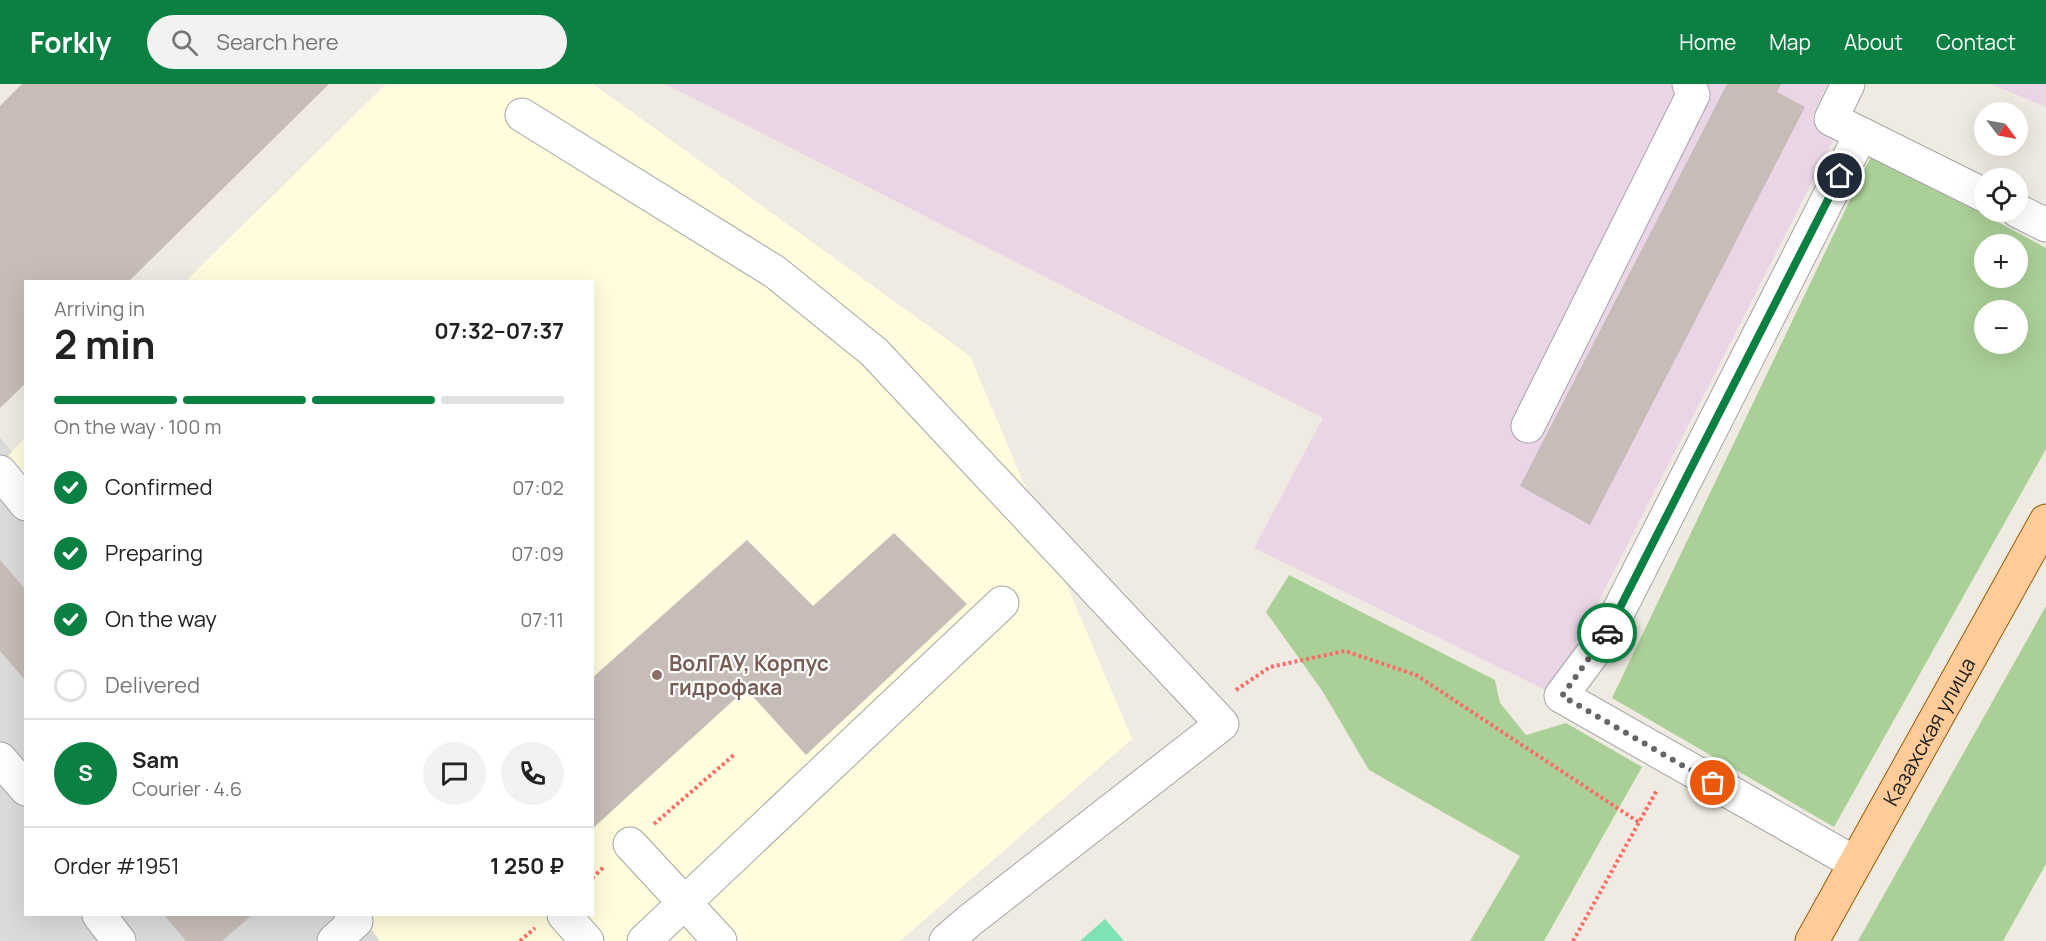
<!DOCTYPE html>
<html lang="en">
<head>
<meta charset="utf-8">
<style>
  :root { --surface:#fff; --page:#f2f2f2; --text:#222; --muted:#767676; --line:#e0e0e0; --accent:#0b8043 }
  body { margin:0; font-family:Manrope,sans-serif; background:var(--page); color:var(--text); height:100vh; display:flex; flex-direction:column; font-size:22px; white-space:nowrap }
  * { box-sizing:border-box; margin:0 }
  p { font-size:20px; color:var(--muted) }
  .icon { flex:none; width:33px; height:33px; fill:none; stroke:currentColor; stroke-width:2; stroke-linecap:round; stroke-linejoin:round }
  .map { position:relative; flex:1; overflow:hidden }
  .sheet { position:absolute; left:24px; top:196px; width:570px; height:636px; display:flex; flex-direction:column; background:var(--surface); border-radius:0px; box-shadow:0 6px 24px #0002 }
  .sheet>* { flex:none }
  .needle { width:39px; rotate:122deg }
  .controls { position:absolute; left:1974px; top:18px; display:grid; gap:12px }
  .controls a { display:grid; place-items:center; width:54px; height:54px; border-radius:50%; background:var(--surface); box-shadow:0 6px 24px #0002; font-size:30px }
  .pin { position:absolute; display:grid; place-items:center; width:51px; height:51px; color:#fff; margin:-26px; border:3px solid #fff; border-radius:50%; box-shadow:0 2px 6px #0007 }
  .courier { position:absolute; display:grid; place-items:center; width:60px; height:60px; margin:-30px; border:4px solid #0b8043; border-radius:50%; background:#fff; color:#222; box-shadow:0 2px 8px #0007 }
  .summary em { font-style:normal; font-weight:700 }
  .summary div { display:flex; flex-direction:column-reverse }
  .summary { display:flex; align-items:center; justify-content:space-between; height:102px; padding:0 30px }
  h1 { font-size:39px; font-weight:700; line-height:45px }
  .bar { display:grid; grid-template-columns:repeat(4,1fr); gap:9px 6px; align-content:center; height:72px; padding:0 30px }
  .bar i { height:8px; border-radius:4px; background:var(--line) }
  .bar .on { background:var(--accent) }
  .bar p { grid-column:span 4 }
  .line { display:flex; align-items:center; gap:15px; padding:0 30px; border-top:2px solid var(--line) }
  .line div { flex:1 }
  .round { display:grid; place-items:center; flex:none; width:63px; height:63px; border-radius:32px; background:var(--page) }
  ol { padding:0 30px; list-style:none }
  li { display:flex; align-items:center; gap:18px; height:66px }
  li p { margin-inline-start:auto }
  li .icon { padding:6px; border-radius:50%; background:var(--accent); color:#fff; stroke-width:4 }
  li:last-child { color:var(--muted) }
  li i { width:33px; height:33px; border:3px solid var(--line); border-radius:50% }
  header { display:flex; align-items:center; gap:36px; box-sizing:border-box; height:84px; padding:0 30px; background:var(--accent); color:#fff }
  header strong { font-size:28px }
  nav { display:flex; gap:33px; margin-inline-start:auto; font-size:21px }
  .search { width:420px; height:54px; background:var(--page); display:flex; align-items:center; gap:15px; box-sizing:border-box; padding:0 21px; border-radius:33px; color:var(--muted); font-size:22px }
  .map>svg:first-child { display:block }
  .residential { fill:#dcdbdb }
  .industrial { fill:#e9d5e6 }
  .education { fill:#fffddd }
  .forest { fill:#abd097; fill-rule:evenodd }
  .pitch { fill:#7ee2b4 }
  .building { fill:#c7bcb7 }
  .lines { fill:none; stroke-linecap:round; stroke-linejoin:round }
  .minor-casing { stroke:#a5a5a5; stroke-width:35 }
  .major-casing { stroke:#985b00; stroke-width:35 }
  .path { stroke:#ff6b65; stroke-width:4; stroke-dasharray:3 3; stroke-linecap:butt }
  .minor { stroke:#fff; stroke-width:33 }
  .major { stroke:#fc9; stroke-width:33 }
  .done { stroke:#676663; stroke-width:6; stroke-dasharray:0 10.8 }
  .route { stroke:#0b8043; stroke-width:8 }
  .education-dot { fill:#8d6e63; stroke:#fff; stroke-width:2 }
  .labels { text-anchor:middle; dominant-baseline:central; stroke-width:4.5; stroke-linejoin:round; paint-order:stroke }
  .education-label { font-size:21px; font-weight:bold; fill:#785e54; stroke:#fff; text-anchor:start }
  .street-label { font-size:21px; fill:#1e1e1e; stroke:#fff }
</style>
</head>
<body>
<header>
<strong>Forkly</strong>
<div class="search"><svg class="icon" aria-label="search" viewBox="0 0 24 24"><circle cx="10" cy="10" r="6"/><path d="M15 15l6 6"/></svg>Search here</div>
<nav><a>Home</a><a>Map</a><a>About</a><a>Contact</a></nav>
</header>
<div class="map">
<svg width="2046" height="857" viewBox="0 0 2046 857">
  <rect width="100%" height="100%" fill="#efebe3"/>
  <!-- residential -->
  <path class="residential" d="M 0,353 L 25,385 L 26,831 L 388,831 L 388,857 L 0,857 Z"/>
  <!-- industrial -->
  <g class="industrial">
    <path d="M 665,0 L 1828,0 L 1811,35 L 1837,49 L 1552,609 L 1254,464 L 1323,334 Z"/>
    <path d="M 1991,0 L 2046,0 L 2046,23 Z"/>
  </g>
  <!-- education -->
  <g class="education">
    <path d="M 386,0 L 593,0 L 970,272 L 1132,655 L 900,857 L 380,857 L 360,831 L 592,831 L 592,198 L 185,198 Z"/>
    <path d="M 25,354 L 25,399 L 6,374 Z"/>
  </g>
  <!-- forest -->
  <g class="forest">
    <path d="M 1872,70 L 2046,164 L 2046,365 L 1834,743 L 1612,614 ZM 1984,160 L 2018,160 L 2018,194 L 1984,194 ZM 1984,226 L 2018,226 L 2018,260 L 1984,260 Z"/>
    <path d="M 1289,491 L 1495,596 L 1500,619 L 1526,651 L 1566,639 L 1642,683 L 1544,857 L 1470,857 L 1520,772 L 1369,686 L 1323,608 L 1266,528 Z"/>
    <path d="M 2046,522 L 2046,780 L 2003,857 L 1858,857 Z"/>
  </g>
  <!-- pitch -->
  <path class="pitch" d="M 1105,835 L 1124,857 L 1080,857 Z"/>
  <!-- building -->
  <g class="building">
    <path d="M 22,0 L 329,0 L 128,198 L 26,198 L 26,299 L 0,324 L 0,22 Z"/>
    <path d="M 1727,0 L 1781,0 L 1777,8 L 1805,23 L 1590,441 L 1520,402 Z"/>
    <path d="M 894,449 L 967,520 L 806,671 L 746,605 L 592,745 L 592,594 L 747,456 L 813,522 Z"/>
    <path d="M 0,476 L 26,506 L 26,597 L 0,567 Z"/>
    <path d="M 164,831 L 252,831 L 222,857 L 186,857 Z"/>
  </g>
  <g class="lines">
    <defs>
      <g id="minor">
        <path d="M 1848,0 L 1831,35 L 1984,111"/>
        <path d="M 522,31 L 775,188 L 874,268 L 1222,640 L 969,837 L 946,857"/>
        <path d="M 2018,127 L 2046,141"/>
        <path d="M 1528,342 L 1693,11 L 1689,0"/>
        <path d="M 0,388 L 26,420"/>
        <path d="M 0,675 L 26,705"/>
        <path d="M 630,760 L 720,857"/>
        <path d="M 1855,779 L 1561,612 L 1607,550 L 1861,50"/>
        <path d="M 99,831 L 119,857"/>
        <path d="M 564,831 L 587,857"/>
        <path d="M 334,857 L 356,837 L 351,831"/>
        <path d="M 644,857 L 1002,519"/>
      </g>
      <g id="major">
        <path id="s1" d="M 1812,857 L 2046,437"/>
      </g>
    </defs>
    <!-- minor casing -->
    <use href="#minor" class="minor-casing"/>
    <!-- major casing -->
    <use href="#major" class="major-casing"/>
    <!-- path -->
    <g class="path">
      <path d="M 1236,606 L 1270,583 L 1345,567 L 1416,591 L 1640,739"/>
      <path d="M 654,740 L 735,670"/>
      <path d="M 592,794 L 605,782"/>
      <path d="M 520,857 L 535,844"/>
      <path d="M 1573,857 L 1657,706"/>
    </g>
    <!-- minor -->
    <use href="#minor" class="minor"/>
    <!-- major -->
    <use href="#major" class="major"/>
  </g>
  <g class="lines">
    <!-- done -->
    <path class="done" d="M 1607,549 L 1562,612 L 1713,699"/>
    <!-- route -->
    <path class="route" d="M 1607,549 L 1840,92"/>
  </g>
  <!-- markers -->
  <circle class="education-dot" cx="657" cy="591" r="6"/>
  <g class="labels">
    <!-- education labels -->
    <g class="education-label">
      <text x="669" y="579">ВолГАУ, Корпус<tspan x="669" dy="24">гидрофака</tspan></text>
    </g>
    <!-- street labels -->
    <g class="street-label">
      <text stroke="none"><textPath href="#s1" startOffset="240">Казахская улица</textPath></text>
    </g>
  </g>
</svg>
<div class="controls">
<a><svg class="needle" viewBox="-14 -14 28 28"><path d="M0-13l5 13h-10z" fill="#e53935"/><path d="M0 13l5-13h-10z" fill="#767676"/></svg></a>
<a><svg class="icon" aria-label="locate" viewBox="0 0 24 24"><circle cx="12" cy="12" r="6"/><path d="M12 2v4M12 18v4M2 12h4M18 12h4"/></svg></a>
<a>+</a>
<a>−</a>
</div>
<div class="pin" style="left:1713px;top:699px;background:#ea580c"><svg class="icon" aria-label="bag" viewBox="0 0 24 24"><path d="M5 8h14l-1 12H6zM9 8a3 3 0 0 1 6 0"/></svg></div>
<div class="pin" style="left:1840px;top:92px;background:#1f2937"><svg class="icon" aria-label="home" viewBox="0 0 24 24"><path d="M3 11l9-7 9 7M6 9v11h12V9"/></svg></div>
<div class="courier" style="left:1607px;top:549px"><svg class="icon" aria-label="car" viewBox="0 0 24 24"><path d="M5 17H2v-5l4-1 3-4h7l3 4 3 1v5h-3M9 17h6M6 11h13"/><circle cx="7" cy="17" r="2"/><circle cx="17" cy="17" r="2"/></svg></div>
<section class="sheet">
<div class="summary"><div><h1>2 min</h1><p>Arriving in</p></div><em>07:32–07:37</em></div>
<div class="bar"><i class="on"></i><i class="on"></i><i class="on"></i><i></i><p>On the way · 100 m</p></div>
<ol>
<li><svg class="icon" aria-label="check" viewBox="0 0 24 24"><path d="M5 12l5 5 9-10"/></svg>Confirmed<p>07:02</p></li>
<li><svg class="icon" aria-label="check" viewBox="0 0 24 24"><path d="M5 12l5 5 9-10"/></svg>Preparing<p>07:09</p></li>
<li><svg class="icon" aria-label="check" viewBox="0 0 24 24"><path d="M5 12l5 5 9-10"/></svg>On the way<p>07:11</p></li>
<li><i></i>Delivered</li>
</ol>
<div class="line" style="height:108px"><b class="round" style="background:var(--accent);color:#fff">S</b><div><b>Sam</b><p>Courier · 4.6</p></div><a class="round"><svg class="icon" aria-label="chat" viewBox="0 0 24 24"><path d="M4 5h16v11H9l-5 4z"/></svg></a><a class="round"><svg class="icon" aria-label="phone" viewBox="0 0 24 24"><path d="M5 4h4l2 5-3 2q2 4 5 5l2-3 5 2v4C11 20 4 13 5 4z"/></svg></a></div>
<div class="line" style="height:78px"><div>Order #1951</div><b>1 250 ₽</b></div>
</section>
</div>
</body>
</html>
